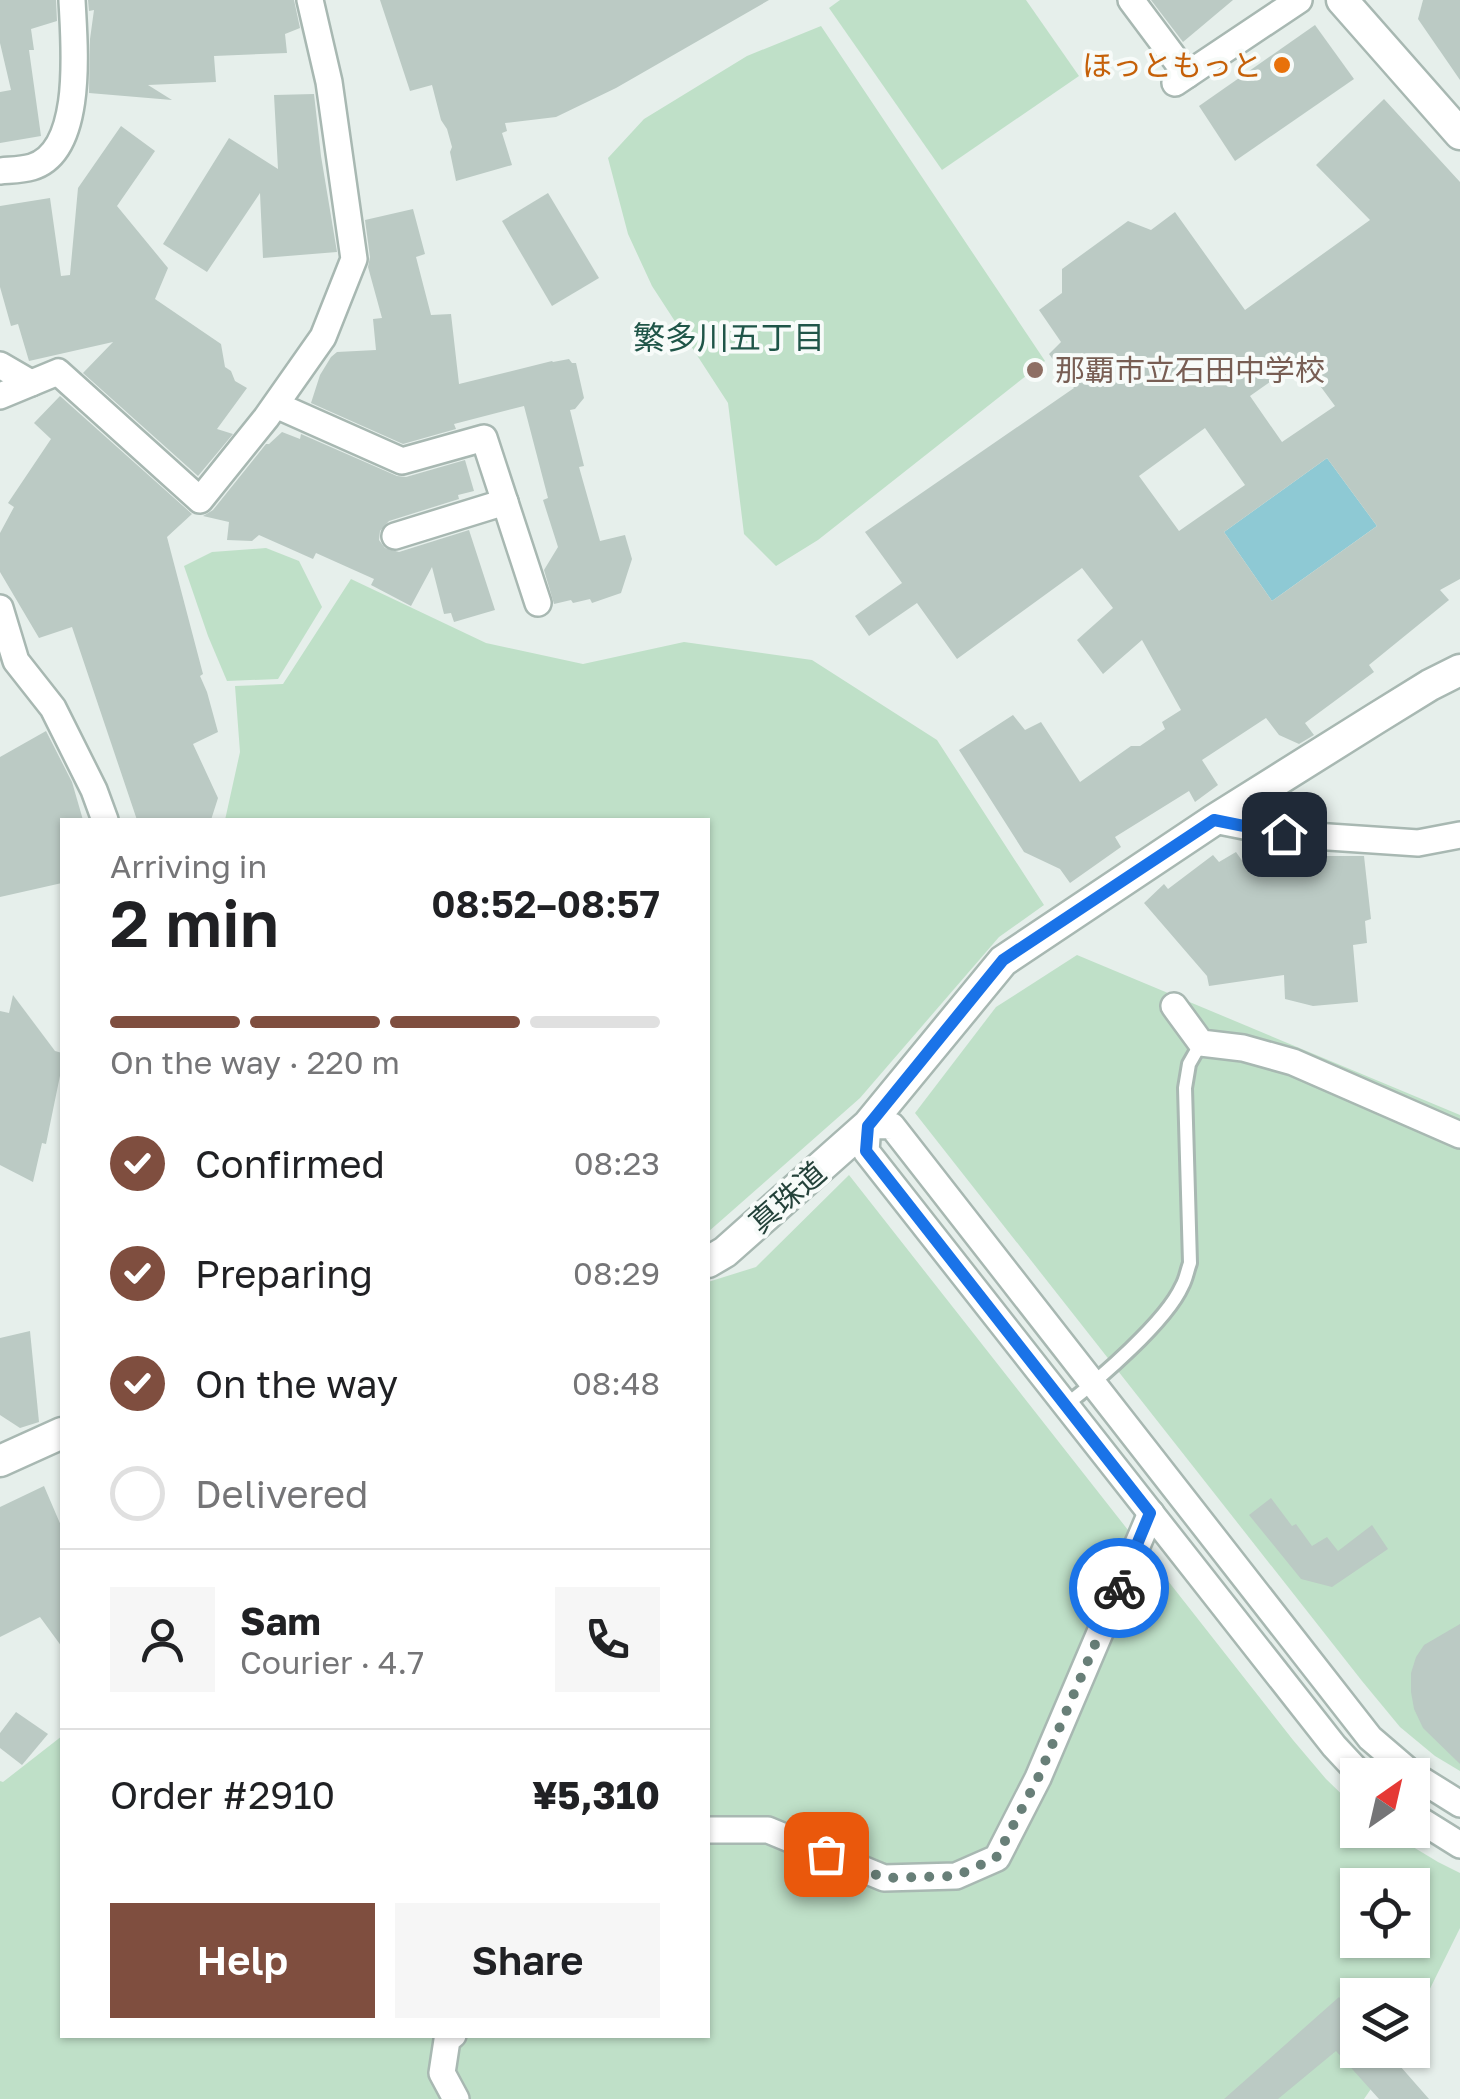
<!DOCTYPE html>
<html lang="en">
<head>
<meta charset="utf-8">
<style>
  :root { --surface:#fff; --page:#f6f6f6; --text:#202124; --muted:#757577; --line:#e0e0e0; --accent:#7f4e3f }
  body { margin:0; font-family:"Golos Text","Noto Sans JP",sans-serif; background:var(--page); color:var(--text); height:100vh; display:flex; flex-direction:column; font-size:38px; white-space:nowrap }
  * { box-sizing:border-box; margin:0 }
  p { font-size:32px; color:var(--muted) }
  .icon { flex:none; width:55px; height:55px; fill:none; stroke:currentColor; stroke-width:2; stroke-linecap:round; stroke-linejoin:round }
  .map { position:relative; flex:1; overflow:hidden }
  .sheet { position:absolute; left:60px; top:818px; width:650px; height:1220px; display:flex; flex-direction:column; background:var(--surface); border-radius:0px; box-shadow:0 2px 8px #0004 }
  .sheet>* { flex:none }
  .needle { width:65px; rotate:34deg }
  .tools { position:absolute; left:1340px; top:1758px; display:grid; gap:20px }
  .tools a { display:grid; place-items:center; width:90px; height:90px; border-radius:0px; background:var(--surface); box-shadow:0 2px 8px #0004; font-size:50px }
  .pin { position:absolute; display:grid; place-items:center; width:85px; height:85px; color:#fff; margin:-42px; border-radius:20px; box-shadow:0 5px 15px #0006 }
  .courier { position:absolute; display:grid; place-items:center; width:100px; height:100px; margin:-50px; border:8px solid #1a73e8; border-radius:50%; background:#fff; color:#222; box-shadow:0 2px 12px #0007 }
  .head em { font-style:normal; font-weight:600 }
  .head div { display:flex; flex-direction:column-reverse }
  .head { display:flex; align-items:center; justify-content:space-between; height:170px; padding:0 50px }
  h1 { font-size:65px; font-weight:600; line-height:75px }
  .bar { display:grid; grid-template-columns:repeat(4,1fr); gap:15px 10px; align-content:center; height:120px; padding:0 50px }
  .bar i { height:12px; border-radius:8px; background:var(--line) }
  .bar .selected { background:var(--accent) }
  .bar p { grid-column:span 4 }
  .line { display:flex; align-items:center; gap:25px; padding:0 50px; border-top:2px solid var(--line) }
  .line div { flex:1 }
  .round { display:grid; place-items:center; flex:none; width:105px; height:105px; border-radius:0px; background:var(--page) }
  ol { padding:0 50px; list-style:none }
  li { display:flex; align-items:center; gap:30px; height:110px }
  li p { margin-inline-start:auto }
  li .icon { padding:10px; border-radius:50%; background:var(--accent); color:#fff; stroke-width:4 }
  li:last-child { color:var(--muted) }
  li i { width:55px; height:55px; border:5px solid var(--line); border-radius:50% }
  .primary-button { display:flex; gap:20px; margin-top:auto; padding:20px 50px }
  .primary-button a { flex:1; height:115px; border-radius:0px; background:var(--accent); color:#fff; font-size:40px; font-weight:600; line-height:115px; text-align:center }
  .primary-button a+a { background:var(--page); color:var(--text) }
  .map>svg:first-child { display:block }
  .green { fill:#bfe0c8; fill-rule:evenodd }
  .water { fill:#8ec9d4 }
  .building { fill:#bbcac4; fill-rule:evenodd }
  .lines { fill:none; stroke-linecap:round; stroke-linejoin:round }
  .service-casing { stroke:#a8b8b2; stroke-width:18 }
  .minor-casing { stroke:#a8b8b2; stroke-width:30 }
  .tertiary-casing { stroke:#a8b8b2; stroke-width:35 }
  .service { stroke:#fff; stroke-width:12 }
  .minor { stroke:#fff; stroke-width:25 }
  .tertiary { stroke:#fff; stroke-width:30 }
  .done { stroke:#687f78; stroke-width:10; stroke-dasharray:0 18 }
  .route { stroke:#1a73e8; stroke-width:12 }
  .food-dot { fill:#e8710a; stroke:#f7fbf9; stroke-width:4 }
  .education-dot { fill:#8d6e63; stroke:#f7fbf9; stroke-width:4 }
  .labels { text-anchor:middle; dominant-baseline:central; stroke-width:8; stroke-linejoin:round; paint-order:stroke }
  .food-label { font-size:30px; fill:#c56008; stroke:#f7fbf9; text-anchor:end }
  .education-label { font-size:30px; fill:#785e54; stroke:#f7fbf9; text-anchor:start }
  .street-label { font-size:30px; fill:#24423a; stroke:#f7fbf9 }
  .neighbourhood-label { font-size:32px; fill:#1f5548; stroke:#f7fbf9 }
</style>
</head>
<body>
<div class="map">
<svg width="1460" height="2099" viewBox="0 0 1460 2099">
  <rect width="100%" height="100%" fill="#e6efeb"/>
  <!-- green -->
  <g class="green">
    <path d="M 840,0 L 1026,0 L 1079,76 L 942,170 L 829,8 Z"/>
    <path d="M 821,26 L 1045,361 L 818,540 L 776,566 L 744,534 L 728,403 L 652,286 L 628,234 L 608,158 L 644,119 L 747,56 Z"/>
    <path d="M 266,548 L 299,561 L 322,607 L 278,679 L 227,681 L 208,636 L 184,566 L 212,552 Z"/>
    <path d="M 351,579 L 486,643 L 583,664 L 684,642 L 812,660 L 937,740 L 1044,905 L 999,937 L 860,1098 L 708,1232 L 708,820 L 225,820 L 240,752 L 235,686 L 283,684 Z"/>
    <path d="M 1077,955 L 1460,1115 L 1460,1771 L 1435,1756 L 1400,1727 L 1362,1681 L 915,1113 L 996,1007 Z"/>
    <path d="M 849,1175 L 1293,1740 L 1326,1779 L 1357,1809 L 1358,1830 L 1385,1830 L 1438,1862 L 1460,1873 L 1460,1928 L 1413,2023 L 1412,1995 L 1358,1995 L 1358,2050 L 1398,2050 L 1364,2099 L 0,2099 L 0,1781 L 3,1782 L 62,1736 L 62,2035 L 708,2035 L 708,1282 L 756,1267 ZM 1358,1885 L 1412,1885 L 1412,1940 L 1358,1940 Z"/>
  </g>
  <!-- water -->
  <path class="water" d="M 1327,458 L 1377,526 L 1272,601 L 1224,532 Z"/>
  <!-- building -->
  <g class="building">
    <path d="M 0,0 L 56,0 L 57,21 L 31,29 L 34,50 L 29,50 L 41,136 L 0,143 L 0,92 L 11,90 L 0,43 Z"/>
    <path d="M 88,0 L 294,0 L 300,28 L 285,34 L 287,53 L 214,56 L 216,82 L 148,85 L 172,100 L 89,93 L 90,39 L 94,10 L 89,11 Z"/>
    <path d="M 380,0 L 769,0 L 616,88 L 556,117 L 505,123 L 507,131 L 502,133 L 512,165 L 456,181 L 450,152 L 452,147 L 447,129 L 441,120 L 432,85 L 410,91 Z"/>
    <path d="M 1151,0 L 1233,0 L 1183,42 Z"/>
    <path d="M 1423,0 L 1460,0 L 1460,80 L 1418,19 Z"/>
    <path d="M 1315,25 L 1354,79 L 1235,161 L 1199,106 Z"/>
    <path d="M 314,94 L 321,156 L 337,252 L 263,258 L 260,193 L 207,272 L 163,244 L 229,138 L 278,169 L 274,95 Z"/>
    <path d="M 1384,99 L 1460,182 L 1460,579 L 1440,590 L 1449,600 L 1369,665 L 1374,672 L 1305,723 L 1314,735 L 1299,744 L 1279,735 L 1266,718 L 1202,760 L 1218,785 L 1195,802 L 1189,791 L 1115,837 L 1121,847 L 1070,883 L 1060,869 L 1024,852 L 959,750 L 1013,715 L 1025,730 L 1041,722 L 1080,782 L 1131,746 L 1140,746 L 1165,729 L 1162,722 L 1181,710 L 1142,640 L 1103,674 L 1077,640 L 1113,608 L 1082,568 L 957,659 L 917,603 L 869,636 L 855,616 L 902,583 L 865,532 L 1074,388 L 1049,354 L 1061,342 L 1039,310 L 1062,293 L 1062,269 L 1128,221 L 1151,230 L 1175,212 L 1245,310 L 1370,220 L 1316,165 ZM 1301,360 L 1335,406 L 1282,442 L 1250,396 ZM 1205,428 L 1245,485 L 1179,531 L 1139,476 ZM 1327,458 L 1377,526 L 1272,601 L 1224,532 Z"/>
    <path d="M 121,126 L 155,151 L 117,206 L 168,268 L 155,299 L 221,344 L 225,367 L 231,371 L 235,381 L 247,388 L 217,429 L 233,434 L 198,476 L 83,373 L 113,342 L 29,361 L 18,324 L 11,326 L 0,287 L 0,206 L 50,198 L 61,276 L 70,275 L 78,188 Z"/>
    <path d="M 548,193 L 599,278 L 552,306 L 502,221 Z"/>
    <path d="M 413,209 L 425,254 L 416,257 L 431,315 L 451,314 L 459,384 L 552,361 L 553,362 L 569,359 L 572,363 L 576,363 L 584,398 L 575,409 L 570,410 L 584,466 L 579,467 L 600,541 L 625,535 L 632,559 L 621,593 L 592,603 L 590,599 L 573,603 L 571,600 L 554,604 L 544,570 L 558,547 L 543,500 L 548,498 L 524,406 L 454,424 L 456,429 L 403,444 L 311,403 L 320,375 L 331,357 L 337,352 L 376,350 L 373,319 L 382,318 L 368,267 L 370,257 L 365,220 Z"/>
    <path d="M 60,396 L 192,514 L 167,537 L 203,674 L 200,676 L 207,692 L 218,732 L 193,744 L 218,798 L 211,820 L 137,820 L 72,627 L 39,638 L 0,572 L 0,533 L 14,507 L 8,503 L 51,439 L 34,423 Z"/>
    <path d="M 282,432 L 300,439 L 301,434 L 397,476 L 406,477 L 465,460 L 474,491 L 458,495 L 459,499 L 389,521 L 380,531 L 379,540 L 385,548 L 399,552 L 469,530 L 495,610 L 454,622 L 451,613 L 444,614 L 432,567 L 411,606 L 371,585 L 374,579 L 316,553 L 313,559 L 259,535 L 252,541 L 227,540 L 229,522 L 203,516 L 213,510 L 266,444 L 269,444 Z"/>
    <path d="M 46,731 L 72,782 L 83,820 L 62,820 L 62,883 L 0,897 L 0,757 Z"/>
    <path d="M 1236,852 L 1252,875 L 1312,871 L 1311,856 L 1364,856 L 1371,919 L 1365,921 L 1367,943 L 1353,945 L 1358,1002 L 1313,1006 L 1285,999 L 1284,975 L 1209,986 L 1207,976 L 1144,903 L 1164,884 L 1168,889 L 1213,855 L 1219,862 Z"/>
    <path d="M 13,995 L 55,1051 L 62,1053 L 62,1066 L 46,1144 L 42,1143 L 33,1182 L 0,1165 L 0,1011 L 9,1013 Z"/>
    <path d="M 30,1331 L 39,1422 L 20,1428 L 0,1415 L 0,1338 Z"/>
    <path d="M 44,1486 L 62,1528 L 62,1647 L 40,1617 L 0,1637 L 0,1507 Z"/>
    <path d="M 1271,1498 L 1292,1526 L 1296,1524 L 1312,1546 L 1327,1537 L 1338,1551 L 1372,1525 L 1388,1549 L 1332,1587 L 1301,1579 L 1249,1515 Z"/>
    <path d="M 1460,1624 L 1460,1764 L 1423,1728 L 1414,1709 L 1411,1692 L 1411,1673 L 1416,1657 L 1424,1645 Z"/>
    <path d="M 16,1712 L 48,1734 L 22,1765 L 0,1748 L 0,1733 Z"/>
    <path d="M 1339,1997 L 1358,2018 L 1358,2050 L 1386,2050 L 1429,2099 L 1379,2099 L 1336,2051 L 1278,2099 L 1224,2099 Z"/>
  </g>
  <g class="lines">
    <defs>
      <path id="service" d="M 1066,1405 C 1099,1379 1166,1322 1182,1286 C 1186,1279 1187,1271 1190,1263 L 1185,1088 L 1189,1064 L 1201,1043"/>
      <g id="minor">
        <path d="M 1131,0 L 1187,75"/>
        <path d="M 1175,83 L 1299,0"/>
        <path d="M 0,171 C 10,170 22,170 32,167 C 85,151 74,43 72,0"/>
        <path d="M 0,365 L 31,383"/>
        <path d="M 0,396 L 58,372 L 200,500 L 266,418 L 323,337 L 354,259 L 329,82 L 310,0"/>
        <path d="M 276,405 L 402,461 L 484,438 L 538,603"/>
        <path d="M 395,536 L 505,502"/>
        <path d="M 0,608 L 16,661 L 53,708 L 94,790 L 105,820"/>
        <path d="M 1214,820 L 1284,834 L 1418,843 L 1460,835"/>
        <path d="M 1174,1006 L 1201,1043 L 1243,1048 L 1293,1062 L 1460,1135"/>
        <path d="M 1361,1775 L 1334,1746 L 866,1151 L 868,1125 L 892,1126 L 1370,1738 L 1412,1774 L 1460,1804"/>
        <path d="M 1412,1815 L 1460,1845"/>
        <path d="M 708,1830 L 768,1830 L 884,1878 L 956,1876 L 997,1858 L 1038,1778 L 1151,1513"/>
        <path d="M 453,2035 L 447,2040 L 442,2073 L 456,2099"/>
      </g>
      <g id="tertiary">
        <path d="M 1342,0 L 1460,134"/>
        <path d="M 708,1262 L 725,1252 L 868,1125 L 1003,961 L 1214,820 L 1375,719 L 1430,685 L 1460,670"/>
        <path d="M 0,1461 L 62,1433"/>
      </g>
    </defs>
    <!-- service casing -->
    <use href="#service" class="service-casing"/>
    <!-- minor casing -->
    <use href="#minor" class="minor-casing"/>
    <!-- tertiary casing -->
    <use href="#tertiary" class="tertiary-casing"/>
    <!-- service -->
    <use href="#service" class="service"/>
    <!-- minor -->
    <use href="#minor" class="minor"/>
    <!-- tertiary -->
    <use href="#tertiary" class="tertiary"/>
  </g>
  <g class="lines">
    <!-- done -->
    <path class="done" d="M 826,1854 L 884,1878 L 956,1876 L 996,1858 L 1038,1778 L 1119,1588"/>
    <!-- route -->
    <path class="route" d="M 1119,1588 L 1150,1513 L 866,1151 L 868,1126 L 1003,960 L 1214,820 L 1284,834"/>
  </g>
  <!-- markers -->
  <circle class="food-dot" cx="1282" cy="65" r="10"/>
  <circle class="education-dot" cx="1035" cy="370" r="10"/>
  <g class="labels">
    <!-- food labels -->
    <g class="food-label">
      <text x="1262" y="65">ほっともっと</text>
    </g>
    <!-- education labels -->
    <g class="education-label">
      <text x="1055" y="370">那覇市立石田中学校</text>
    </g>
    <!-- street labels -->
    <g class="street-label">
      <text transform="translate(787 1197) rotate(-41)">真珠道</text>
    </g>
    <!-- neighbourhood labels -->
    <g class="neighbourhood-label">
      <text x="729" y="337">繁多川五丁目</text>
    </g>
  </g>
</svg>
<div class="tools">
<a><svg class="needle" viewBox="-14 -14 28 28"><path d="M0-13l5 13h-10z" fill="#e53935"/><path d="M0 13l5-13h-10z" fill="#757577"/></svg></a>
<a><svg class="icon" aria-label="locate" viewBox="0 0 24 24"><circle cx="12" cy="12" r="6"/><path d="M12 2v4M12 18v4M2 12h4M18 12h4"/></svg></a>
<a><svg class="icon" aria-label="layers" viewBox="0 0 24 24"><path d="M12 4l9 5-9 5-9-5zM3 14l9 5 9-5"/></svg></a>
</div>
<div class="pin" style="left:826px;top:1854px;background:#ea580c"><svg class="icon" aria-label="bag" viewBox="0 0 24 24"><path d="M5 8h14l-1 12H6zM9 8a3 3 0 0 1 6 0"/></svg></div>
<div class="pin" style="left:1284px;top:834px;background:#1f2937"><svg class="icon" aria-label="home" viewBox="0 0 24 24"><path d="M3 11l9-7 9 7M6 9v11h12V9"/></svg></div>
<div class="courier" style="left:1119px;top:1588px"><svg class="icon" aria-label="bike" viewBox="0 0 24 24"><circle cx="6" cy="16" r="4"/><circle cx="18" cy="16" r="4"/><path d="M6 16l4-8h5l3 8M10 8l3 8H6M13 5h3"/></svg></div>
<section class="sheet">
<div class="head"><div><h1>2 min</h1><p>Arriving in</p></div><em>08:52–08:57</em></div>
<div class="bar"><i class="selected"></i><i class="selected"></i><i class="selected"></i><i></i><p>On the way · 220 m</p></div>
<ol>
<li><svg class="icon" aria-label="check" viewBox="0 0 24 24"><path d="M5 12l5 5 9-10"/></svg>Confirmed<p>08:23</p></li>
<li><svg class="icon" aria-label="check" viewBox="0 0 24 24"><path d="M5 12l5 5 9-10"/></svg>Preparing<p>08:29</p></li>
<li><svg class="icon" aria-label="check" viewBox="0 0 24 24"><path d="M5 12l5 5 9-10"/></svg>On the way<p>08:48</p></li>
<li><i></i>Delivered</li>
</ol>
<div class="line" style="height:180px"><a class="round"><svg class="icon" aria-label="person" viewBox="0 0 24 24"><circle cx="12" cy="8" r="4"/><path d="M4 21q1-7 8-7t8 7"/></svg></a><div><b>Sam</b><p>Courier · 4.7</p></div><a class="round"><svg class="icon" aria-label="phone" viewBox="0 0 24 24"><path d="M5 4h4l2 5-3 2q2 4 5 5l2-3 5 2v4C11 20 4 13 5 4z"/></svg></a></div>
<div class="line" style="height:130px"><div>Order #2910</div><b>¥5,310</b></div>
<div class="primary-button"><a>Help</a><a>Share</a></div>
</section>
</div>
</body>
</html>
